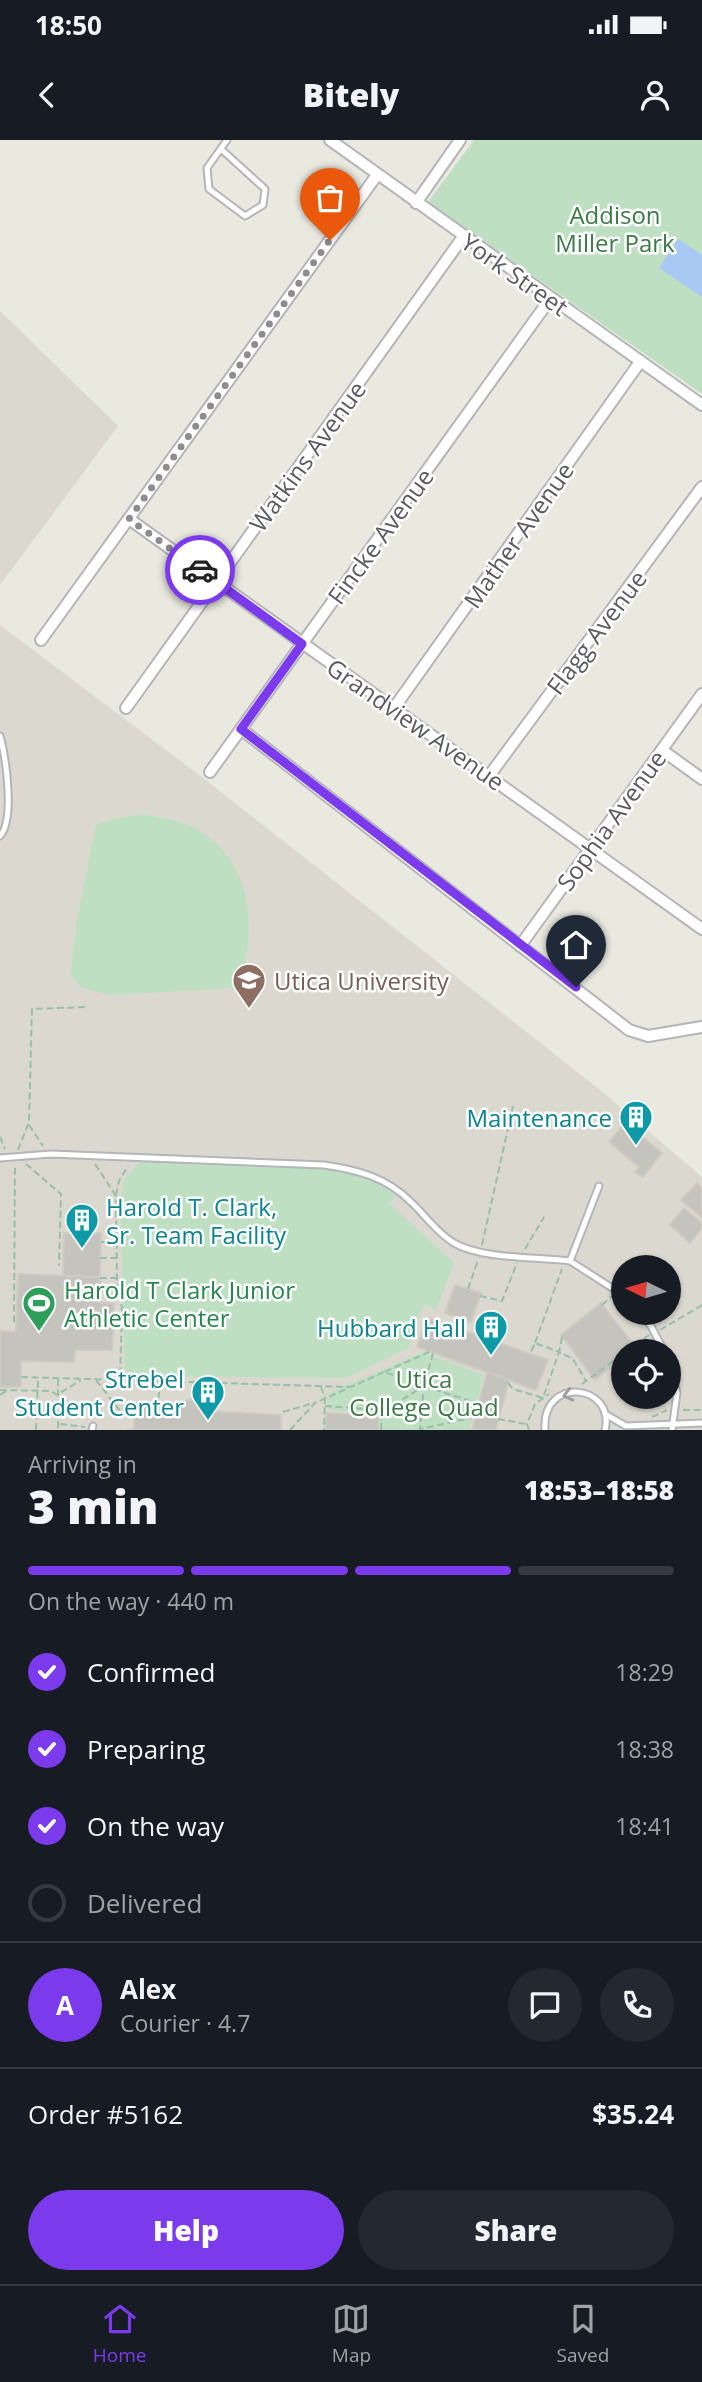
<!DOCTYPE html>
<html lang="en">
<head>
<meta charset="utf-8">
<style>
  :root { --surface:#171b24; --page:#242831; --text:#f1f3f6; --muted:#9ea1a6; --line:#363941; --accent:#7c3aed }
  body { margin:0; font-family:"Open Sans",sans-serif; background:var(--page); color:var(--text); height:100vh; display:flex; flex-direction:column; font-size:26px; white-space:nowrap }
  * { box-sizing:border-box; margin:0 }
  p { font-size:23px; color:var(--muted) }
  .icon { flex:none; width:38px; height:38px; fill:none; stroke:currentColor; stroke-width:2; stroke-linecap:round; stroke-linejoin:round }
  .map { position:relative; height:1290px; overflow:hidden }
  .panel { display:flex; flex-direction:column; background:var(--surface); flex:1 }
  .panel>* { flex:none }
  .needle { width:46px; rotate:275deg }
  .buttons { position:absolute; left:611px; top:1115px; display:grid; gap:14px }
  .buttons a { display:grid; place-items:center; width:70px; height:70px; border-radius:50%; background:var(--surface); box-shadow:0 2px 5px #0004; font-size:35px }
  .pin { position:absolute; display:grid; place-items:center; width:60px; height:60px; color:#fff; margin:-72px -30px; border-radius:50% 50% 50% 0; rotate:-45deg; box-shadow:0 0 7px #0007 }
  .pin .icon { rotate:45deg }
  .courier { position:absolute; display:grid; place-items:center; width:70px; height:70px; margin:-35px; border:5px solid #7c3aed; border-radius:50%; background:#fff; color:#222; box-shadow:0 2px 9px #0007 }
  .headline em { font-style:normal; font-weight:800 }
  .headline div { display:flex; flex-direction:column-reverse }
  .headline { display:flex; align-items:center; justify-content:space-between; height:119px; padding:0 28px }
  h1 { font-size:46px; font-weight:800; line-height:52px }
  .bar { display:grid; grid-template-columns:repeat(4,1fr); gap:10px 7px; align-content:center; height:84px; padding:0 28px }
  .bar i { height:9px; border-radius:5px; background:var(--line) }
  .bar .selected { background:var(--accent) }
  .bar p { grid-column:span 4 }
  .line { display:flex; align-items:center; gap:18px; padding:0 28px; border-top:2px solid var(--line) }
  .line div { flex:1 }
  .round { display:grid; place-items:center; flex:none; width:74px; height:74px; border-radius:37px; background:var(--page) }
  ol { padding:0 28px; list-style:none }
  li { display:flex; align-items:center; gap:21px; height:77px }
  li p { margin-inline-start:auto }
  li .icon { padding:7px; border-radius:50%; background:var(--accent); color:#fff; stroke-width:4 }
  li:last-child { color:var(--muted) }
  li i { width:38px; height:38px; border:4px solid var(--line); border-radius:50% }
  .button { display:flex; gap:14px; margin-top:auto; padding:14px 28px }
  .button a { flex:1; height:80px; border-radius:42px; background:var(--accent); color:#fff; font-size:28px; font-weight:800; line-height:80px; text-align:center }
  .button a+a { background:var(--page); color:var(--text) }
  .status { display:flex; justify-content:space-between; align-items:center; height:49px; padding:0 35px; background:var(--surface); direction:ltr }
  .status svg { height:19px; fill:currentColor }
  header { display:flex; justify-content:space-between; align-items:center; height:91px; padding:0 28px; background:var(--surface); font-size:32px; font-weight:800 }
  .tab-bar { display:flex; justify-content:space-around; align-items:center; height:98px; border-top:2px solid var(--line); background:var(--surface); font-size:19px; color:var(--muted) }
  .tab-bar a { display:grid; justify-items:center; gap:4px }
  .tab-bar .selected { color:var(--accent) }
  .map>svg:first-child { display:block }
  .education { fill:#dad8cf; fill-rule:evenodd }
  .green { fill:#bfdfc3 }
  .water { fill:#a7c9f3 }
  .building { fill:#c5c3bd; stroke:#cecbc0; stroke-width:2 }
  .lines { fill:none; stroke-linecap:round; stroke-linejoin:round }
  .service-casing { stroke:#b3b5b9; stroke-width:9 }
  .minor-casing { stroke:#b3b5b9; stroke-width:14 }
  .path { stroke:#9abfa8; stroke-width:2; stroke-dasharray:7 3.5; stroke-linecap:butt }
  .service { stroke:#fff; stroke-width:5 }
  .minor { stroke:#fff; stroke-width:10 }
  .oneway { stroke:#9b9d9f }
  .done { stroke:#8c8d8c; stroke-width:7; stroke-dasharray:0 12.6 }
  .route { stroke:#7c3aed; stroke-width:9 }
  .labels { text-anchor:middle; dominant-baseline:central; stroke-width:5; stroke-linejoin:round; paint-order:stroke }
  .park-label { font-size:24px; fill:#3d7a47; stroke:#fff }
  .street-label { font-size:24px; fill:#595b5f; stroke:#fff }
  .education-label { font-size:24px; fill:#785e54; stroke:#fff; text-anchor:start }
  .culture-label { font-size:24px; fill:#0d838f; stroke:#fff; text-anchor:end }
  .leisure-label { font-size:24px; fill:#27864d; stroke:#fff; text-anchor:start }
</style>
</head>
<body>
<div class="status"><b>18:50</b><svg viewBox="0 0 49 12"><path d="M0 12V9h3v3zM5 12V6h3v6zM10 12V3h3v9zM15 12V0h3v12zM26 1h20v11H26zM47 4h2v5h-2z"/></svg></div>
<header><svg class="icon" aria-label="back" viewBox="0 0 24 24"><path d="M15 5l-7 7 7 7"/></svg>Bitely<svg class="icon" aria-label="person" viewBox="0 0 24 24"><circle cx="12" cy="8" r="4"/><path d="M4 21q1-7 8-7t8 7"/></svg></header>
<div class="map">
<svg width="702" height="1290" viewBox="0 0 702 1290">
  <rect width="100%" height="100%" fill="#eae9e0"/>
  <!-- education -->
  <g class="education">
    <path d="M 0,171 L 118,286 L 0,445 Z"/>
    <path d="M 0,485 L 207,641 L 599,949 L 702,1037 L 702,1290 L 0,1290 ZM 623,1127 L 668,1127 L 668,1172 L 623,1172 ZM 623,1211 L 668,1211 L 668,1256 L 623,1256 Z"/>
  </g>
  <!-- green -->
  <g class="green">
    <path d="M 474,0 L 702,0 L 702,254 L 428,62 Z"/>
    <path d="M 143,674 C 160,678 180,680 195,688 C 255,722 257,789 238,848 L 110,855 L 81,847 L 70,834 L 78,774 L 96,685 L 113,679 Z"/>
    <path d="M 140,1022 L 308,1026 C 341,1029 370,1034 396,1056 L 389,1063 L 454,1123 L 436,1170 L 424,1164 L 408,1208 L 346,1238 L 125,1236 L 120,1060 L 124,1040 Z"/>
    <path d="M 423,1212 L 484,1235 L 469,1290 L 378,1290 L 379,1273 L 329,1270 L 326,1254 Z"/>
  </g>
  <!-- water -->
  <path class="water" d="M 678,99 L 702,115 L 702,157 L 659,128 Z"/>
  <!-- building -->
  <g class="building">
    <path d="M 625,983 L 662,1013 L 643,1037 L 635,1032 L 639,1027 L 609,1002 Z"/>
    <path d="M 697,1043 L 702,1048 L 702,1078 L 681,1060 Z"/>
    <path d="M 684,1068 L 702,1083 L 702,1088 L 690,1103 L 670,1085 Z"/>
    <path d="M 64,1093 L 101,1093 L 100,1137 L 63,1136 Z"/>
    <path d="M 18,1134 L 100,1137 L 101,1163 L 114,1163 L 112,1210 L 75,1210 L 74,1222 L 21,1221 L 21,1247 L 0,1247 L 0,1191 L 16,1192 Z"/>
    <path d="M 455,1145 L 481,1153 L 471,1182 L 461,1179 L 458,1189 L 453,1187 L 456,1177 L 445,1173 Z"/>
    <path d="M 601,1163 L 636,1208 L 623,1211 L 623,1218 L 595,1240 L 561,1195 Z"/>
    <path d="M 428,1178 L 548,1220 L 536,1250 L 417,1207 Z"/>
    <path d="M 487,1232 L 509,1240 L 496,1290 L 472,1290 Z"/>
    <path d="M 191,1260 L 211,1265 L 211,1271 L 281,1275 L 281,1290 L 127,1290 L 134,1289 L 135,1266 L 170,1268 L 170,1263 Z"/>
    <path d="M 326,1273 L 379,1276 L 378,1290 L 325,1290 Z"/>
  </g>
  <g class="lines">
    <defs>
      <g id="service">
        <path d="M 221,9 L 265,49 L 263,65 L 245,76 L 209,49 L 207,28 L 227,0"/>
        <path d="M 0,596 C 6,618 15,680 0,696"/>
        <path d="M 0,1018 L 51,1014 L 324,1025 C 358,1030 386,1037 411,1062 C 425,1075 437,1093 454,1103 C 481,1119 538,1117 570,1121"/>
        <path d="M 599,1046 L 570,1121 L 623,1155"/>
        <path d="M 639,1172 L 651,1186 L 664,1211"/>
        <path d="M 668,1219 L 677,1253 L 672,1290"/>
        <path d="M 605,1274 L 626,1286 L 702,1283"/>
        <path d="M 92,1290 L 93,1286"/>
        <path d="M 545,1290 C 541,1235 616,1244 605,1290"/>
      </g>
      <g id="minor">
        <path d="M 330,0 L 702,265"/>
        <path d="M 416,63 L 460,0"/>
        <path d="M 129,379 L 702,789"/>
        <path d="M 41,500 L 377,35"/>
        <path d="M 126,568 L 463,97"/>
        <path d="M 394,568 L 640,222"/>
        <path d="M 241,589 L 629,890 L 648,896 L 702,887"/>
        <path d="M 662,610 L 702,639"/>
        <path d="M 210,632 L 550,159"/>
        <path d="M 489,636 L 702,347"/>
        <path d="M 520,806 L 702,554"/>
      </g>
    </defs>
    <!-- service casing -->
    <use href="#service" class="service-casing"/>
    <!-- minor casing -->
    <use href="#minor" class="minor-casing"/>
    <!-- path -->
    <g class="path">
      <path d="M 29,985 L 43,1006"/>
      <path d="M 0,997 L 5,1009"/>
      <path d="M 18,1010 L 29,982 L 32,869 L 85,867"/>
      <path d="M 26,1024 L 61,1054 L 59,1126"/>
      <path d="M 95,1024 L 116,1056 L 117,1143 L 122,1168 L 120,1239"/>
      <path d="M 116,1055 L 119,1041 L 128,1026"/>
      <path d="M 101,1102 L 115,1102"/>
      <path d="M 482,1105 L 513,966"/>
      <path d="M 525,1109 L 544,1077"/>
      <path d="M 100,1118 L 116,1118"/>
      <path d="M 100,1138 L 116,1138"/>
      <path d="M 100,1149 L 117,1150"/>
      <path d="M 468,1149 L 478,1120"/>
      <path d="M 480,1156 L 502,1161 L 517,1123"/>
      <path d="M 602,1165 L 612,1156"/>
      <path d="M 14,1182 L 15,1025"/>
      <path d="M 660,1190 L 702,1165"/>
      <path d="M 562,1197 L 559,1212 L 573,1219 L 586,1241"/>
      <path d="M 535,1203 L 562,1129"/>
      <path d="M 627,1211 L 649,1195"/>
      <path d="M 21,1237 L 351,1247"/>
      <path d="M 58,1239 L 58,1290"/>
      <path d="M 96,1240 L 120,1271 L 137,1263 L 158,1264 L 160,1242"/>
      <path d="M 508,1243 L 513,1249 L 543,1258 L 559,1212 L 535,1203 L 530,1214"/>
      <path d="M 210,1244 L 214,1263 L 220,1244"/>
      <path d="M 582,1244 L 623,1214"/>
      <path d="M 423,1245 L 384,1232 L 429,1212"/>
      <path d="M 424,1246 L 473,1262 L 470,1278 L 420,1289 Z"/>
      <path d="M 321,1247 L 325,1258 L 324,1290"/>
      <path d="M 0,1250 L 51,1251 L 57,1255 L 81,1240"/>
      <path d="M 0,1255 L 6,1251"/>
      <path d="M 325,1266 L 383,1270"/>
      <path d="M 683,1270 L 702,1270"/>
      <path d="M 283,1272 L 314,1263"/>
      <path d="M 652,1277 L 667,1270"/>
      <path d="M 498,1279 L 526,1284"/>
      <path d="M 60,1284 L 85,1287"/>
      <path d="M 36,1290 L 38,1239"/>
      <path d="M 290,1290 L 315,1263 L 384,1232"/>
      <path d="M 381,1290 L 382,1272 L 424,1246 L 433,1213"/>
      <path d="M 529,1290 L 527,1284 L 535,1264 L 549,1254"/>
    </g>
    <!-- service -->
    <use href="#service" class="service"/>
    <!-- minor -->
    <use href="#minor" class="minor"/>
  </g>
  <!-- one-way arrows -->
  <defs><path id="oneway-chevron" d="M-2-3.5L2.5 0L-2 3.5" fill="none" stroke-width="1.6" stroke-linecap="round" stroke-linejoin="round" transform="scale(1.75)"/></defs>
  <use class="oneway" href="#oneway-chevron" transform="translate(568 1255) rotate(166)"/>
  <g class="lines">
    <!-- done -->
    <path class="done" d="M 200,430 L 129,379 L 330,100"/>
    <!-- route -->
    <path class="route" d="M 200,430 L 302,504 L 241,589 L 576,847"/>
  </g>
  <!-- icons -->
  <defs>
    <symbol id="university-pin" viewBox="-11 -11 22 30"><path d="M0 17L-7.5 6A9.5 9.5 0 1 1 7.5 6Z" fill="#8d6e63" stroke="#fff"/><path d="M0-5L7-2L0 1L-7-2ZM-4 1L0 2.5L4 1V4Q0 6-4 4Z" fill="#fff"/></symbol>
    <symbol id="building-pin" viewBox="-11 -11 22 30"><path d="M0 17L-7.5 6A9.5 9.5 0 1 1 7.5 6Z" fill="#0f9aa8" stroke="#fff"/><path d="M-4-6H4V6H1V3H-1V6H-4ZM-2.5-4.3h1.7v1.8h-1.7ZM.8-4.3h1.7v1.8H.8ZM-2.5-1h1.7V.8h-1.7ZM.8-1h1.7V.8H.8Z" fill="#fff"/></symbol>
    <symbol id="stadium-pin" viewBox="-11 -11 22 30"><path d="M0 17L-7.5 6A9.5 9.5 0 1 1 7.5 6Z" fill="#2e9e5b" stroke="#fff"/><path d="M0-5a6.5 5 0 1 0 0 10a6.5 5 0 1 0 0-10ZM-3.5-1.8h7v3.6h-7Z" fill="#fff"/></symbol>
  </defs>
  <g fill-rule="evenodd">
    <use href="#university-pin" x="230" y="821" width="38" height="52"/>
    <use href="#building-pin" x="617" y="958" width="38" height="52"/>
    <use href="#building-pin" x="63" y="1061" width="38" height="52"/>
    <use href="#stadium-pin" x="20" y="1144" width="38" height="52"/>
    <use href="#building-pin" x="472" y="1168" width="38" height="52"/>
    <use href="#building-pin" x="189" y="1233" width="38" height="52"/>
  </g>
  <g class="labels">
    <!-- park labels -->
    <g class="park-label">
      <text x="615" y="74">Addison<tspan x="615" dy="28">Miller Park</tspan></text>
      <text x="424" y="1238">Utica<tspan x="424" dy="28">College Quad</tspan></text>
    </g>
    <!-- street labels -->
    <g class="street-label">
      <text transform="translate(515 134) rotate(35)">York Street</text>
      <text transform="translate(307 316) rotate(-54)">Watkins Avenue</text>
      <text transform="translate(518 395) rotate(-55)">Mather Avenue</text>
      <text transform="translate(380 396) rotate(-54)">Fincke Avenue</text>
      <text transform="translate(596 492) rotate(-53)">Flagg Avenue</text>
      <text transform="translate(416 584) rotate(35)">Grandview Avenue</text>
      <text transform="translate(611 680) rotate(-54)">Sophia Avenue</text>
    </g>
    <!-- education labels -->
    <g class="education-label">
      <text x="274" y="840">Utica University</text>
    </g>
    <!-- culture labels -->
    <g class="culture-label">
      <text x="612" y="977">Maintenance</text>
      <text x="106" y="1066" text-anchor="start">Harold T. Clark,<tspan x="106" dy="28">Sr. Team Facility</tspan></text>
      <text x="466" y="1187">Hubbard Hall</text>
      <text x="184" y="1238">Strebel<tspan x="184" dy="28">Student Center</tspan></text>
    </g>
    <!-- leisure labels -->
    <g class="leisure-label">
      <text x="64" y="1149">Harold T Clark Junior<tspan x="64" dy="28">Athletic Center</tspan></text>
    </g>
  </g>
</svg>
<div class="buttons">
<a><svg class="needle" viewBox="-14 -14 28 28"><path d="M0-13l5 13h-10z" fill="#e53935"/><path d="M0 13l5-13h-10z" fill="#9ea1a6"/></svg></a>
<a><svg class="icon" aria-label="locate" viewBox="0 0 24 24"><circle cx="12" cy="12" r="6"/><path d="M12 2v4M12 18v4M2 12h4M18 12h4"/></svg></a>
</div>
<div class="pin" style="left:330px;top:100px;background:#ea580c"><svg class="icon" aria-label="bag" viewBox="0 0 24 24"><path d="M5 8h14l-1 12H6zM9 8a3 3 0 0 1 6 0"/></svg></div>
<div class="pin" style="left:576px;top:847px;background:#1f2937"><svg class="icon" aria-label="home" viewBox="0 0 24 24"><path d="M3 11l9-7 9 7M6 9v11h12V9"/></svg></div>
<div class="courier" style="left:200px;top:430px"><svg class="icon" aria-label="car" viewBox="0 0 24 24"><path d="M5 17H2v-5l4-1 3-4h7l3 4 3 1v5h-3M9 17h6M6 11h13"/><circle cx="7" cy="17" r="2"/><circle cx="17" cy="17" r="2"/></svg></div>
</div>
<section class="panel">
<div class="headline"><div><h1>3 min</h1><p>Arriving in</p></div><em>18:53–18:58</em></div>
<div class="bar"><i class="selected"></i><i class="selected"></i><i class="selected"></i><i></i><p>On the way · 440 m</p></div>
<ol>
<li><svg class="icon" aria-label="check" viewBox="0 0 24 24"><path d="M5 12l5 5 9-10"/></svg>Confirmed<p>18:29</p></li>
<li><svg class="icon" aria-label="check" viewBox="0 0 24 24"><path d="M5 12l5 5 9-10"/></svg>Preparing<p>18:38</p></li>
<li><svg class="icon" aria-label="check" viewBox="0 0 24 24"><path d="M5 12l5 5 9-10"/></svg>On the way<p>18:41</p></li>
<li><i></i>Delivered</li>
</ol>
<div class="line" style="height:126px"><b class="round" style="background:var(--accent);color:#fff">A</b><div><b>Alex</b><p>Courier · 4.7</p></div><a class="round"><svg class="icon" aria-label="chat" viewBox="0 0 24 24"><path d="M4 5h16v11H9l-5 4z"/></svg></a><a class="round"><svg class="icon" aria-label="phone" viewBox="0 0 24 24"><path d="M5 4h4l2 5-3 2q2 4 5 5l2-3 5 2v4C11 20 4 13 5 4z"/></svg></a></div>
<div class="line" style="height:91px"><div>Order #5162</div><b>$35.24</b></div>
<div class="button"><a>Help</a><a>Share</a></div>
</section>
<nav class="tab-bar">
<a class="selected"><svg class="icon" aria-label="home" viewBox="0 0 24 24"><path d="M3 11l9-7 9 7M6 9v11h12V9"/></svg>Home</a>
<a><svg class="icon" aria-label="map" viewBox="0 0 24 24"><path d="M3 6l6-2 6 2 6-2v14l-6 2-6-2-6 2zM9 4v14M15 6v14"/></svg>Map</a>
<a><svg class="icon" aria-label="saved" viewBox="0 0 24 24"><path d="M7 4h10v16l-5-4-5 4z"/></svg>Saved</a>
</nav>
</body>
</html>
